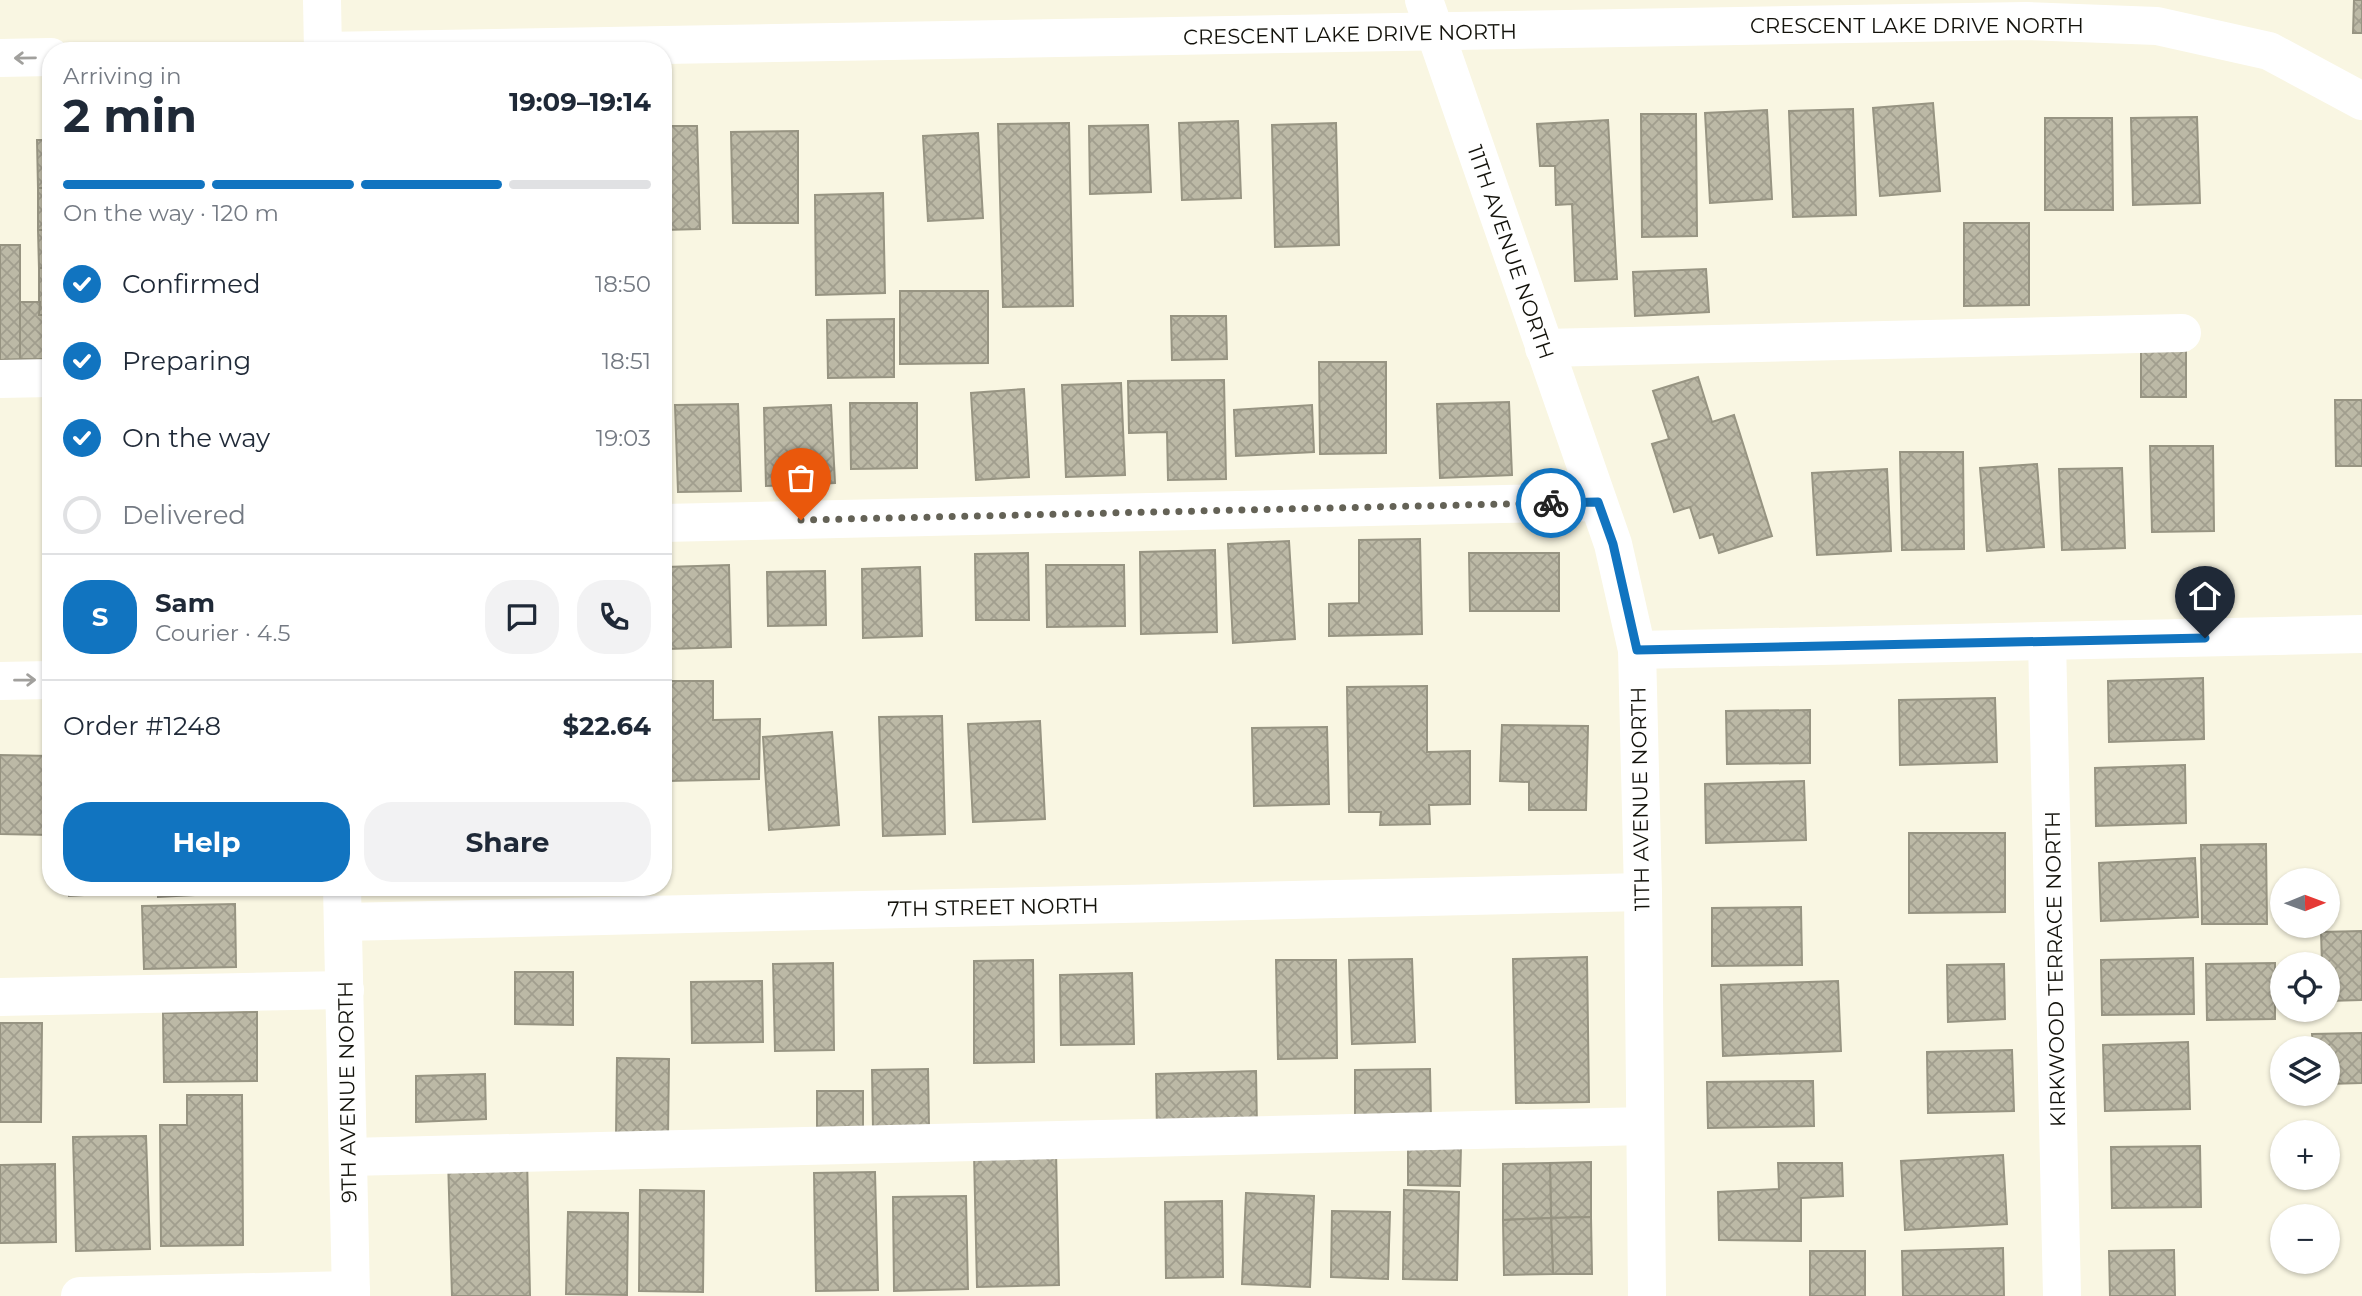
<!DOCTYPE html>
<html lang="en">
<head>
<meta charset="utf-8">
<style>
  :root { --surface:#fff; --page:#f2f2f3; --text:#1f2937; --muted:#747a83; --line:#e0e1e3; --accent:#1174c0 }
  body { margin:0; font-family:Montserrat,sans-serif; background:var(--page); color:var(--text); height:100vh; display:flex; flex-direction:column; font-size:26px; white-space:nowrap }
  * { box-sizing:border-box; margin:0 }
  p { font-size:23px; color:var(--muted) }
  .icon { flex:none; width:38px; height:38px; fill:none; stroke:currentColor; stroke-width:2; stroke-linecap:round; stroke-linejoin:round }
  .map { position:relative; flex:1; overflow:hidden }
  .side { position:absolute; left:42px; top:42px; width:630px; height:854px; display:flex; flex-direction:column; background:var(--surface); border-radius:28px; box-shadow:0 2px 5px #0004 }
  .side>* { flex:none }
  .needle { width:46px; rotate:89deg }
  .tools { position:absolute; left:2270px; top:868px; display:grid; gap:14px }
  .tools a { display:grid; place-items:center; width:70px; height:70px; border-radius:50%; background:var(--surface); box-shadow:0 2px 5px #0004; font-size:35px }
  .pin { position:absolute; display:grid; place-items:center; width:60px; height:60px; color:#fff; margin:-72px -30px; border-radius:50% 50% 50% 0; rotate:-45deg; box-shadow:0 0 7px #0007 }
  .pin .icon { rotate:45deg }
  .courier { position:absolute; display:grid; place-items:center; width:70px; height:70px; margin:-35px; border:5px solid #1174c0; border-radius:50%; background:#fff; color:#222; box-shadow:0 2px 9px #0007 }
  .overview em { font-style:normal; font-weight:700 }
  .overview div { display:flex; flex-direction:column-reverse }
  .overview { display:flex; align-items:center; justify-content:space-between; height:119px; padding:0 21px }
  h1 { font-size:46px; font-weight:700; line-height:52px }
  .bar { display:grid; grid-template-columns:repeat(4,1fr); gap:10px 7px; align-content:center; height:84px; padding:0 21px }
  .bar i { height:9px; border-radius:5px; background:var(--line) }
  .bar .active { background:var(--accent) }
  .bar p { grid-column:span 4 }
  .line { display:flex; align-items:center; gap:18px; padding:0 21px; border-top:2px solid var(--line) }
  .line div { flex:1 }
  .round { display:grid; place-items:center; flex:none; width:74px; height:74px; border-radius:28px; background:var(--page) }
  ol { padding:0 21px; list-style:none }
  li { display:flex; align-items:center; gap:21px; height:77px }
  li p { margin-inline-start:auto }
  li .icon { padding:7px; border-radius:50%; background:var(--accent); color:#fff; stroke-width:4 }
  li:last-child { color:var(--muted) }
  li i { width:38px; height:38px; border:4px solid var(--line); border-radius:50% }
  .cta { display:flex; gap:14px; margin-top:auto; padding:14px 21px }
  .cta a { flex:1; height:80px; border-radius:28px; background:var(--accent); color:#fff; font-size:28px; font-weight:700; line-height:80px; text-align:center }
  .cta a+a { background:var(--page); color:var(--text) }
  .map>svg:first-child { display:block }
  .building { fill:url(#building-cross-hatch); stroke:#979482; stroke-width:2 }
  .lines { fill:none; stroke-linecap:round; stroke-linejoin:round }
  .minor { stroke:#fff; stroke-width:38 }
  .oneway { stroke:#a1a09d }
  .done { stroke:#646256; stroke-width:7; stroke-dasharray:0 12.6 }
  .route { stroke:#1174c0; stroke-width:9 }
  .labels { text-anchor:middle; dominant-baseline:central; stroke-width:6; stroke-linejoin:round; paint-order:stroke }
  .street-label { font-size:21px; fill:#13120b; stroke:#fff }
</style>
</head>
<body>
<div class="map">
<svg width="2362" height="1296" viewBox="0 0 2362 1296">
  <defs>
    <pattern id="building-cross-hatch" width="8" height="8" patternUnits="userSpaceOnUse" patternTransform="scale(1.75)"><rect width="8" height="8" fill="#bcb9a6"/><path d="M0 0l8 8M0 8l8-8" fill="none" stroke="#a19e8e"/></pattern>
  </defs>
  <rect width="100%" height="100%" fill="#f9f6e2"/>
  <!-- building -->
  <g class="building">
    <path d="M 2354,0 L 2362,0 L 2362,33 L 2353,33 Z"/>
    <path d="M 1933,103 L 1940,191 L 1880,196 L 1873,108 Z"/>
    <path d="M 1853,109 L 1856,215 L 1793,217 L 1789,111 Z"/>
    <path d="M 1767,110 L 1772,199 L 1710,203 L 1705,113 Z"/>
    <path d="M 1641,114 L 1696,114 L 1697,236 L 1642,237 Z"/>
    <path d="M 2197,117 L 2200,203 L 2133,205 L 2131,118 Z"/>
    <path d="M 2045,118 L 2112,118 L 2113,210 L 2045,210 Z"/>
    <path d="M 1608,120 L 1617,279 L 1575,281 L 1572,204 L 1556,205 L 1555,166 L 1540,166 L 1537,124 Z"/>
    <path d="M 1238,121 L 1241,198 L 1182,200 L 1179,123 Z"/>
    <path d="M 1069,123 L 1073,306 L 1003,307 L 998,124 Z"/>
    <path d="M 1336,123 L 1339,245 L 1275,247 L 1272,125 Z"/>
    <path d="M 1148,125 L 1151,192 L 1090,194 L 1089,126 Z"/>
    <path d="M 663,126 L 697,126 L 700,229 L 663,230 Z"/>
    <path d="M 798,131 L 798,223 L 733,223 L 731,132 Z"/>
    <path d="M 978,133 L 983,218 L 928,221 L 923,136 Z"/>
    <path d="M 37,140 L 51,140 L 51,188 L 38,188 Z"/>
    <rect x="38" y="188" width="13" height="42"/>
    <path d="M 883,193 L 885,293 L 816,295 L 815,195 Z"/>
    <path d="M 1964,223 L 2029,223 L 2029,305 L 1964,306 Z"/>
    <path d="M 38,230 L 51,230 L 51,268 L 39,268 Z"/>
    <path d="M 0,245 L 20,245 L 20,359 L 0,360 Z"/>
    <rect x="39" y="268" width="12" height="47"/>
    <path d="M 1706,269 L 1709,312 L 1635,316 L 1633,272 Z"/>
    <path d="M 900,291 L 988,291 L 988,363 L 900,364 Z"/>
    <path d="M 20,302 L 40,302 L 39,315 L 51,315 L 51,359 L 20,359 Z"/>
    <path d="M 1171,316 L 1226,316 L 1227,359 L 1172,360 Z"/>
    <path d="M 894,319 L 894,377 L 828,378 L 827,320 Z"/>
    <path d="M 2186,350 L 2186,397 L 2141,397 L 2141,351 Z"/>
    <path d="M 1319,362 L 1386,362 L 1386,453 L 1320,454 Z"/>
    <path d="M 1698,377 L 1712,422 L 1734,415 L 1772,536 L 1719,553 L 1713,534 L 1700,538 L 1690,507 L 1674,512 L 1652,444 L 1669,439 L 1653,391 Z"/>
    <path d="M 1224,380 L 1226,479 L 1168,480 L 1167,432 L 1129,433 L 1128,381 Z"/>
    <path d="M 1121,383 L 1125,475 L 1066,477 L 1062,385 Z"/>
    <path d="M 1024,389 L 1029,477 L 976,480 L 971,393 Z"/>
    <path d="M 2335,400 L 2362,400 L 2362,466 L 2336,466 Z"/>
    <path d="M 1509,402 L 1512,475 L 1440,478 L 1437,404 Z"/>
    <path d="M 850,403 L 917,403 L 917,468 L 851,469 Z"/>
    <path d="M 738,404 L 741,491 L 678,492 L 675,405 Z"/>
    <path d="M 831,405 L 835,483 L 766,486 L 764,408 Z"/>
    <path d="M 1312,405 L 1314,452 L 1236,456 L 1234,410 Z"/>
    <path d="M 2150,446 L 2213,446 L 2214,531 L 2152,532 Z"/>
    <path d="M 1900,452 L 1963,452 L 1964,549 L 1902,550 Z"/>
    <path d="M 2037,464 L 2044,547 L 1987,551 L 1980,468 Z"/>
    <path d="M 2122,468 L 2125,548 L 2062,550 L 2059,469 Z"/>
    <path d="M 1887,469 L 1891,551 L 1817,555 L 1812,473 Z"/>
    <path d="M 1420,539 L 1422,634 L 1329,636 L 1329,604 L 1359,603 L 1359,540 Z"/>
    <path d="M 1289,541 L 1295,639 L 1233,643 L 1228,544 Z"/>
    <path d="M 1215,550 L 1217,632 L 1141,634 L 1140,552 Z"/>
    <path d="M 1028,553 L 1029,620 L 976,620 L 975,554 Z"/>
    <path d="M 1469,553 L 1559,553 L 1559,611 L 1470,611 Z"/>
    <path d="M 729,565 L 731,647 L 668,649 L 666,567 Z"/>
    <path d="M 1046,565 L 1124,565 L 1125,626 L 1047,627 Z"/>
    <path d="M 920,567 L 922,636 L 863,638 L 862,569 Z"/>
    <path d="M 825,571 L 826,625 L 768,626 L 767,572 Z"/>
    <path d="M 2203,678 L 2204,739 L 2109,742 L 2108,681 Z"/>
    <path d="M 667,681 L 713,681 L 713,720 L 760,719 L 759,779 L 667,781 Z"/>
    <path d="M 1427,686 L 1427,752 L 1470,751 L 1470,804 L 1429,805 L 1430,824 L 1380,825 L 1381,812 L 1349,812 L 1347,687 Z"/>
    <path d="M 1995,698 L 1997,762 L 1900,765 L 1899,700 Z"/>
    <path d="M 1810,710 L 1810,763 L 1727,764 L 1726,711 Z"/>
    <path d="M 942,716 L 945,834 L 883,836 L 879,717 Z"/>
    <path d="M 1040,721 L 1045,819 L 973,822 L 968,724 Z"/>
    <path d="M 1502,725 L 1588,726 L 1586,810 L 1529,810 L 1529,782 L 1500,781 Z"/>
    <path d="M 1327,727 L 1329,804 L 1254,806 L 1252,728 Z"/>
    <path d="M 832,732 L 839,825 L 769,830 L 763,737 Z"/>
    <path d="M 0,755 L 51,756 L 51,835 L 0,834 Z"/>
    <path d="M 2185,765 L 2186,823 L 2096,826 L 2095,768 Z"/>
    <path d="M 1804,781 L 1806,840 L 1706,843 L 1705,784 Z"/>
    <path d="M 1909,833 L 2005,833 L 2005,912 L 1909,913 Z"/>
    <path d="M 2266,844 L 2267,924 L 2202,924 L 2201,845 Z"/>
    <path d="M 2195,858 L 2198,917 L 2101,921 L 2099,863 Z"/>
    <path d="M 69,887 L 132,887 L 132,892 L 69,896 Z"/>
    <path d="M 158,887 L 250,887 L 251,892 L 158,897 Z"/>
    <path d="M 235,904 L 236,967 L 144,969 L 142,906 Z"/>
    <path d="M 1801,907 L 1802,965 L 1712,966 L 1712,908 Z"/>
    <path d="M 2362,931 L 2362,1000 L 2328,1001 L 2328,964 L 2322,964 L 2321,932 Z"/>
    <path d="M 1587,957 L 1589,1102 L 1516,1103 L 1513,959 Z"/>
    <path d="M 2193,958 L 2194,1014 L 2102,1015 L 2101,960 Z"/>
    <path d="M 1412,959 L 1415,1042 L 1352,1044 L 1349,960 Z"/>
    <path d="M 1033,960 L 1034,1062 L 974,1063 L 974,961 Z"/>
    <path d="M 1276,960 L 1336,960 L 1337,1058 L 1278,1059 Z"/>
    <path d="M 833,963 L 834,1050 L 775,1051 L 773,964 Z"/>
    <path d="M 2275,963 L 2275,1019 L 2207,1020 L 2206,964 Z"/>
    <path d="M 2004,964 L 2005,1019 L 1948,1022 L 1947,965 Z"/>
    <path d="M 515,972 L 573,972 L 573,1025 L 515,1024 Z"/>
    <path d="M 1132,973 L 1134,1044 L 1061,1045 L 1060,975 Z"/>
    <path d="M 762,981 L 763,1042 L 692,1043 L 691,982 Z"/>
    <path d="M 1838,981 L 1841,1051 L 1723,1056 L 1721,985 Z"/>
    <path d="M 257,1012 L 257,1081 L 164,1082 L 163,1013 Z"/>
    <path d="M 0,1023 L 42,1023 L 41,1122 L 0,1122 Z"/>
    <path d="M 2362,1033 L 2362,1083 L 2328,1084 L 2328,1048 L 2313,1048 L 2312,1034 Z"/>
    <path d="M 2188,1042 L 2190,1109 L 2105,1111 L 2103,1045 Z"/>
    <path d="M 2012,1050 L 2014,1111 L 1928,1113 L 1927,1052 Z"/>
    <path d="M 617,1058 L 669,1059 L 668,1137 L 616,1136 Z"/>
    <path d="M 928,1069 L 929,1127 L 873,1129 L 872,1070 Z"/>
    <path d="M 1430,1069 L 1431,1121 L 1355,1122 L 1355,1070 Z"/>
    <path d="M 1256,1071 L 1257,1128 L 1157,1131 L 1156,1074 Z"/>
    <path d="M 485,1074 L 486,1119 L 416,1122 L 416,1076 Z"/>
    <path d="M 1813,1081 L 1814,1126 L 1708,1128 L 1707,1082 Z"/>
    <rect x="817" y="1091" width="46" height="45"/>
    <path d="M 187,1095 L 242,1095 L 243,1245 L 161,1246 L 160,1125 L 187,1125 Z"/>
    <path d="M 146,1136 L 150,1249 L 76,1251 L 73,1137 Z"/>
    <path d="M 1408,1145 L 1461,1146 L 1460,1186 L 1408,1185 Z"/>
    <path d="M 2200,1146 L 2201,1207 L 2112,1208 L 2111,1147 Z"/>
    <path d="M 1056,1152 L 1059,1285 L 977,1287 L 974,1153 Z"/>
    <path d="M 2003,1155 L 2007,1224 L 1905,1230 L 1901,1161 Z"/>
    <path d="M 527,1157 L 530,1296 L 452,1296 L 448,1159 Z"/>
    <path d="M 1591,1162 L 1591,1217 L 1551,1218 L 1550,1163 Z"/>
    <path d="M 1550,1163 L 1551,1218 L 1503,1220 L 1503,1164 Z"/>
    <path d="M 1778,1163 L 1842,1163 L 1843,1196 L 1801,1198 L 1801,1241 L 1719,1240 L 1718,1192 L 1779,1189 Z"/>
    <path d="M 55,1164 L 56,1242 L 0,1243 L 0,1165 Z"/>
    <path d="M 875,1172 L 878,1290 L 816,1291 L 814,1173 Z"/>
    <path d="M 640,1190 L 704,1191 L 703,1292 L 639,1291 Z"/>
    <path d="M 1404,1190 L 1459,1192 L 1457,1280 L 1403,1279 Z"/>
    <path d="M 1246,1193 L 1314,1196 L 1310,1287 L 1242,1284 Z"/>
    <path d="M 966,1196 L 968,1289 L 894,1291 L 893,1197 Z"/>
    <path d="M 1222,1201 L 1223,1277 L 1166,1278 L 1165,1202 Z"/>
    <path d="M 1332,1211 L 1390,1212 L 1388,1279 L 1331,1277 Z"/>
    <path d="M 568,1212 L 628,1213 L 627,1295 L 566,1294 Z"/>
    <path d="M 1591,1217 L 1592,1274 L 1553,1274 L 1551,1218 Z"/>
    <path d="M 1551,1218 L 1553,1274 L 1504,1275 L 1503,1220 Z"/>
    <path d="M 2003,1248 L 2004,1296 L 1903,1296 L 1902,1251 Z"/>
    <path d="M 2174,1250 L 2175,1296 L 2110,1296 L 2109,1251 Z"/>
    <rect x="1810" y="1251" width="55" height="45"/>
  </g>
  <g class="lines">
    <!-- minor -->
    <g class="minor">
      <path d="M 322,0 L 323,51"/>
      <path d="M 1424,0 L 1613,544 L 1637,650 L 1643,892 L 1647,1296"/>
      <path d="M 322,51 L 2026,21 L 2157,26 L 2269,51 L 2362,101"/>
      <path d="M 0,58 L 51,57"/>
      <path d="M 1544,348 L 2182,333"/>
      <path d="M 0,379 L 51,378"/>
      <path d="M 663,523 L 1598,502"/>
      <path d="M 2047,641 L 2062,1296"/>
      <path d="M 1637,650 L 2362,634"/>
      <path d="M 0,681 L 51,680"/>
      <path d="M 342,887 L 351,1296"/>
      <path d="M 343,922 L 1643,892"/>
      <path d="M 0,997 L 345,990"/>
      <path d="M 348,1157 L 1645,1126"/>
      <path d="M 80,1296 L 351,1290"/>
    </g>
  </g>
  <!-- one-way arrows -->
  <defs><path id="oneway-shaft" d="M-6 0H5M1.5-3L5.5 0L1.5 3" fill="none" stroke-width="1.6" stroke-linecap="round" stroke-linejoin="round" transform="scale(1.75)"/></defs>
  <g class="oneway">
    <use href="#oneway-shaft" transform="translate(25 58) rotate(179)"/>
    <use href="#oneway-shaft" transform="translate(25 680) rotate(-1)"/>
  </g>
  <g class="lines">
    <!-- done -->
    <path class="done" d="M 801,520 L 1551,503"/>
    <!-- route -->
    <path class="route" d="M 1551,503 L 1598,502 L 1613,544 L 1637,650 L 2205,638"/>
  </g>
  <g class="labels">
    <!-- street labels -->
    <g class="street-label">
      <text x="1917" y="25">CRESCENT LAKE DRIVE NORTH</text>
      <text transform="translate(1350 34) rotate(-1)">CRESCENT LAKE DRIVE NORTH</text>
      <text transform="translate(1511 252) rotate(71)">11TH AVENUE NORTH</text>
      <text transform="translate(1640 799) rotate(-91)">11TH AVENUE NORTH</text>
      <text transform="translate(993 907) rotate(-1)">7TH STREET NORTH</text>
      <text transform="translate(2055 969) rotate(-91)">KIRKWOOD TERRACE NORTH</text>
      <text transform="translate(347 1092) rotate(-91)">9TH AVENUE NORTH</text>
    </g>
  </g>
</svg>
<div class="tools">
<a><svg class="needle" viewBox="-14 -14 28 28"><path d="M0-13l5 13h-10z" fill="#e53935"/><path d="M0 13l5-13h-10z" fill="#747a83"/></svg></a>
<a><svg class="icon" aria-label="locate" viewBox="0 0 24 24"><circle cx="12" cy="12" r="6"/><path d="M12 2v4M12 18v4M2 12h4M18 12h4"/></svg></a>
<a><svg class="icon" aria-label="layers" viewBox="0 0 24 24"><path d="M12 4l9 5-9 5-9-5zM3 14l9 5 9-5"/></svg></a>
<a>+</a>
<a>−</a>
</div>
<div class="pin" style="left:801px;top:520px;background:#ea580c"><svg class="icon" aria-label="bag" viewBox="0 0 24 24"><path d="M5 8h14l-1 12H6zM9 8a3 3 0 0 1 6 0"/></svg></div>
<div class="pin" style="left:2205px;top:638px;background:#1f2937"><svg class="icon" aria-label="home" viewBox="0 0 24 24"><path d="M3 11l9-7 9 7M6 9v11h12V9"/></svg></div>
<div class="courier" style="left:1551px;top:503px"><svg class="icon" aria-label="bike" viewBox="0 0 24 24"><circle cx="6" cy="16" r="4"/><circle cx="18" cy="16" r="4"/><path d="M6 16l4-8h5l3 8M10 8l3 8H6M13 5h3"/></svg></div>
<section class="side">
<div class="overview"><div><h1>2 min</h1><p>Arriving in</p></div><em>19:09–19:14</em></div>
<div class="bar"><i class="active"></i><i class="active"></i><i class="active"></i><i></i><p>On the way · 120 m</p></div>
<ol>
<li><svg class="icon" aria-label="check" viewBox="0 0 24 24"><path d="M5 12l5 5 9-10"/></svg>Confirmed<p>18:50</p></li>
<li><svg class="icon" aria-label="check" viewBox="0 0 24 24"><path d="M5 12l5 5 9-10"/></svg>Preparing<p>18:51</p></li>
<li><svg class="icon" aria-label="check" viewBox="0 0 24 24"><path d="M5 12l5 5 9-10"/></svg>On the way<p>19:03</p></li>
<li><i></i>Delivered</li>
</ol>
<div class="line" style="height:126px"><b class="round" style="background:var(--accent);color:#fff">S</b><div><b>Sam</b><p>Courier · 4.5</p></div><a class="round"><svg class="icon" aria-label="chat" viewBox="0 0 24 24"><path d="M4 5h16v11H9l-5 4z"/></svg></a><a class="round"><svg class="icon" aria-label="phone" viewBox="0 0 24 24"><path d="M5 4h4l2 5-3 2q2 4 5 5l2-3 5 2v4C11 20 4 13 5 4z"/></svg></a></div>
<div class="line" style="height:91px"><div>Order #1248</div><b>$22.64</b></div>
<div class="cta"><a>Help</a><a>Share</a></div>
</section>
</div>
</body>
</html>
